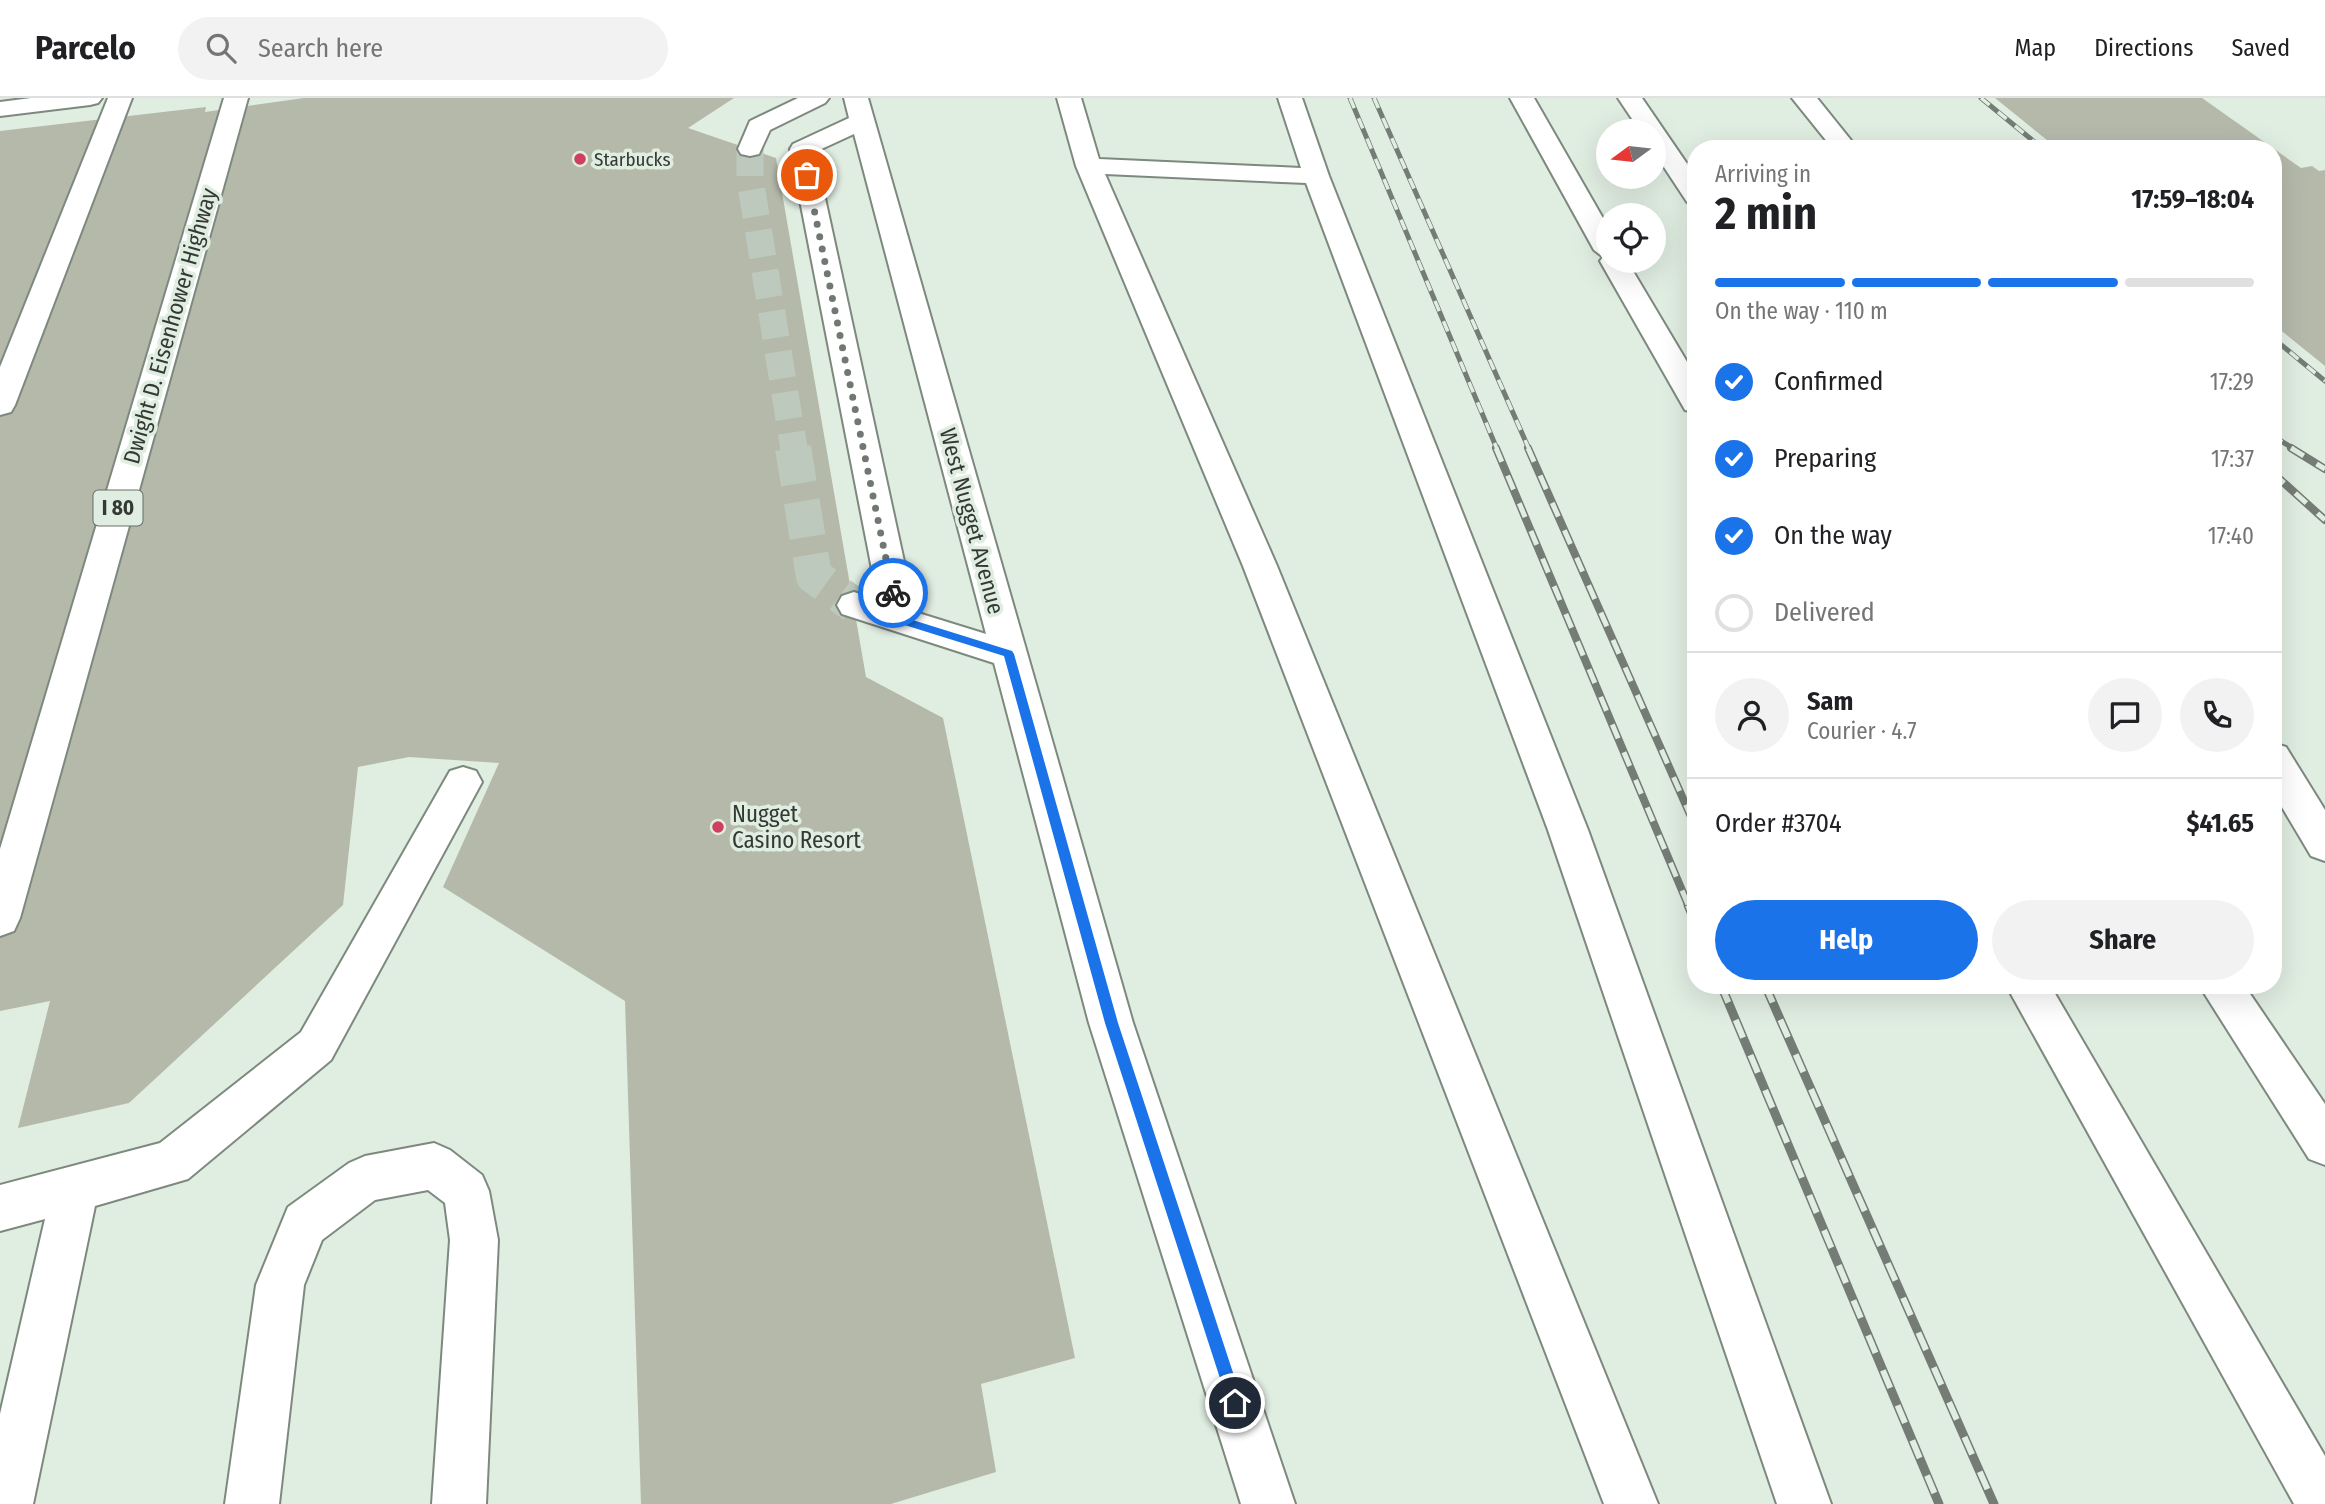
<!DOCTYPE html>
<html lang="en">
<head>
<meta charset="utf-8">
<style>
  :root { --surface:#fff; --page:#f2f2f2; --text:#202124; --muted:#757577; --line:#e0e0e0; --accent:#1a73e8 }
  body { margin:0; font-family:"Fira Sans Condensed",sans-serif; background:var(--page); color:var(--text); height:100vh; display:flex; flex-direction:column; font-size:26px; white-space:nowrap }
  * { box-sizing:border-box; margin:0 }
  p { font-size:23px; color:var(--muted) }
  .icon { flex:none; width:38px; height:38px; fill:none; stroke:currentColor; stroke-width:2; stroke-linecap:round; stroke-linejoin:round }
  .map { position:relative; flex:1; overflow:hidden }
  .panel { position:absolute; left:1687px; top:42px; width:595px; height:854px; display:flex; flex-direction:column; background:var(--surface); border-radius:28px; box-shadow:0 7px 28px #0002 }
  .panel>* { flex:none }
  .needle { width:46px; rotate:255deg }
  .buttons { position:absolute; left:1596px; top:21px; display:grid; gap:14px }
  .buttons a { display:grid; place-items:center; width:70px; height:70px; border-radius:50%; background:var(--surface); box-shadow:0 7px 28px #0002; font-size:35px }
  .pin { position:absolute; display:grid; place-items:center; width:60px; height:60px; color:#fff; margin:-30px; border:4px solid #fff; border-radius:50%; box-shadow:0 2px 7px #0007 }
  .courier { position:absolute; display:grid; place-items:center; width:70px; height:70px; margin:-35px; border:5px solid #1a73e8; border-radius:50%; background:#fff; color:#222; box-shadow:0 2px 9px #0007 }
  .summary em { font-style:normal; font-weight:700 }
  .summary div { display:flex; flex-direction:column-reverse }
  .summary { display:flex; align-items:center; justify-content:space-between; height:119px; padding:0 28px }
  h1 { font-size:46px; font-weight:700; line-height:52px }
  .bar { display:grid; grid-template-columns:repeat(4,1fr); gap:10px 7px; align-content:center; height:84px; padding:0 28px }
  .bar i { height:9px; border-radius:5px; background:var(--line) }
  .bar .selected { background:var(--accent) }
  .bar p { grid-column:span 4 }
  .line { display:flex; align-items:center; gap:18px; padding:0 28px; border-top:2px solid var(--line) }
  .line div { flex:1 }
  .round { display:grid; place-items:center; flex:none; width:74px; height:74px; border-radius:37px; background:var(--page) }
  ol { padding:0 28px; list-style:none }
  li { display:flex; align-items:center; gap:21px; height:77px }
  li p { margin-inline-start:auto }
  li .icon { padding:7px; border-radius:50%; background:var(--accent); color:#fff; stroke-width:4 }
  li:last-child { color:var(--muted) }
  li i { width:38px; height:38px; border:4px solid var(--line); border-radius:50% }
  .cta { display:flex; gap:14px; margin-top:auto; padding:14px 28px }
  .cta a { flex:1; height:80px; border-radius:42px; background:var(--accent); color:#fff; font-size:28px; font-weight:700; line-height:80px; text-align:center }
  .cta a+a { background:var(--page); color:var(--text) }
  header { display:flex; align-items:center; gap:42px; box-sizing:border-box; height:98px; padding:0 35px; background:var(--surface); border-bottom:2px solid var(--line) }
  header strong { font-size:33px }
  nav { display:flex; gap:38px; margin-inline-start:auto; font-size:24px }
  .search { width:490px; height:63px; background:var(--page); display:flex; align-items:center; gap:18px; box-sizing:border-box; padding:0 24px; border-radius:38px; color:var(--muted); font-size:26px }
  .map>svg:first-child { display:block }
  .building { fill:#b5b9aa }
  .lines { fill:none; stroke-linecap:round; stroke-linejoin:round }
  .minor-tunnel-far1 { stroke:#bec9be; stroke-width:27; stroke-dasharray:27 14; stroke-linecap:butt }
  .minor-tunnel { stroke:#bec9be; stroke-width:36; stroke-dasharray:36 18; stroke-linecap:butt }
  .minor-casing { stroke:#7d897e; stroke-width:4 }
  .highway-casing { stroke:#7d897e; stroke-width:4 }
  .minor { fill:#fff; fill-rule:evenodd }
  .highway { fill:#fff; fill-rule:evenodd }
  .rail-far2-casing { stroke:#747c75; stroke-width:5 }
  .rail-far1-casing { stroke:#747c75; stroke-width:8 }
  .rail-casing { stroke:#747c75; stroke-width:9 }
  .rail-far2 { stroke:#e0ede1; stroke-width:3.5; stroke-dasharray:11; stroke-linecap:butt }
  .rail-far1 { stroke:#e0ede1; stroke-width:5; stroke-dasharray:15; stroke-linecap:butt }
  .rail { stroke:#e0ede1; stroke-width:6; stroke-dasharray:19; stroke-linecap:butt }
  .route { fill:#1a73e8 }
  .done { stroke:#707871; stroke-width:7; stroke-dasharray:0 12.6 }
  .poi-dot { fill:#cf3f5e; stroke:#e0ede1; stroke-width:2.5 }
  .labels { text-anchor:middle; dominant-baseline:central; stroke-width:7; stroke-linejoin:round; paint-order:stroke }
  .far-poi-label { font-size:19px; fill:#343934; stroke:#e0ede1; text-anchor:start }
  .shield { fill:#e0ede1; stroke:#686f68; stroke-width:2 }
  .shield-label { font-size:21px; font-weight:bold; fill:#343934 }
  .street-label { font-size:23px; fill:#343934; stroke:#e0ede1 }
  .poi-label { font-size:23px; fill:#343934; stroke:#e0ede1; text-anchor:start }
</style>
</head>
<body>
<header>
<strong>Parcelo</strong>
<div class="search"><svg class="icon" aria-label="search" viewBox="0 0 24 24"><circle cx="10" cy="10" r="6"/><path d="M15 15l6 6"/></svg>Search here</div>
<nav><a>Map</a><a>Directions</a><a>Saved</a></nav>
</header>
<div class="map">
<svg width="2325" height="1406" viewBox="0 0 2325 1406">
  <rect width="100%" height="100%" fill="#e0ede1"/>
  <!-- building -->
  <g class="building">
    <path d="M 304,0 L 734,0 L 688,30 L 776,60 L 866,579 L 943,620 L 1075,1260 L 981,1286 L 996,1374 L 891,1406 L 641,1406 L 625,903 L 443,789 L 499,665 L 409,659 L 358,669 L 343,807 L 129,1005 L 18,1030 L 50,903 L 0,913 L 0,33 L 206,9 L 205,14 Z"/>
    <path d="M 1995,0 L 2202,0 L 2301,70 L 2312,68 L 2319,73 L 2325,72 L 2325,268 L 2273,226 L 2273,51 L 2058,51 Z"/>
  </g>
  <g class="lines">
    <!-- minor-tunnel-far1 -->
    <path class="minor-tunnel-far1" d="M 750,51 L 750,81 L 794,351"/>
    <!-- minor-tunnel -->
    <path class="minor-tunnel" d="M 793,350 L 814,478 L 854,507"/>
    <defs>
      <g id="minor">
        <path d="M 31,0 L 102,0 L 98,5 L 90,7 L 0,18 L 0,4 Z"/>
        <path d="M 798,0 L 829,0 L 825,5 L 770,32 L 759,56 L 750,58 L 741,56 L 738,51 L 750,23 Z"/>
        <path d="M 844,0 L 868,0 L 1133,925 L 1295,1406 L 1241,1406 L 1089,925 L 994,565 L 842,516 L 837,507 L 842,498 L 854,494 L 878,502 L 790,51 L 793,46 L 849,20 ZM 854,36 L 986,536 L 915,514 L 815,54 Z"/>
        <path d="M 1057,0 L 1081,0 L 1099,61 L 1301,70 L 1278,0 L 1302,0 L 1329,78 L 1588,732 L 1831,1406 L 1777,1406 L 1548,732 L 1306,85 L 1105,76 L 1277,468 L 1658,1406 L 1604,1406 L 1243,468 L 1076,68 Z"/>
        <path d="M 1510,0 L 1534,0 L 1608,129 L 1608,163 L 1627,163 L 1696,279 L 1696,315 L 1685,312 L 1681,305 L 1600,163 L 1603,159 L 1594,152 Z"/>
        <path d="M 1618,0 L 1642,0 L 1696,79 L 1696,107 L 1687,104 L 1654,54 L 1654,33 L 1640,33 Z"/>
        <path d="M 1792,0 L 1817,0 L 1858,51 L 1833,51 Z"/>
        <path d="M 2273,645 L 2286,649 L 2325,712 L 2325,763 L 2311,758 L 2273,694 Z"/>
        <path d="M 463,669 L 476,673 L 482,684 L 331,962 L 188,1081 L 95,1108 L 33,1406 L 0,1406 L 0,1316 L 45,1121 L 0,1133 L 0,1087 L 160,1045 L 301,934 L 450,673 Z"/>
        <path d="M 2006,887 L 2050,887 L 2325,1358 L 2325,1406 L 2294,1406 Z"/>
        <path d="M 2199,887 L 2244,887 L 2325,1006 L 2325,1067 L 2309,1061 Z"/>
        <path d="M 434,1045 L 450,1052 L 482,1077 L 489,1093 L 498,1142 L 486,1406 L 432,1406 L 450,1142 L 445,1105 L 428,1092 L 375,1102 L 322,1142 L 304,1187 L 279,1406 L 225,1406 L 256,1187 L 288,1109 L 349,1065 L 365,1058 Z"/>
      </g>
      <g id="highway">
        <path d="M 108,0 L 132,0 L 15,307 L 11,314 L 0,317 L 0,269 Z"/>
        <path d="M 224,0 L 248,0 L 20,820 L 14,833 L 0,838 L 0,751 Z"/>
      </g>
    </defs>
    <!-- minor casing -->
    <use href="#minor" class="minor-casing"/>
    <!-- highway casing -->
    <use href="#highway" class="highway-casing"/>
    <!-- minor -->
    <use href="#minor" class="minor"/>
    <!-- highway -->
    <use href="#highway" class="highway"/>
    <defs>
      <g id="rail-far2">
        <path d="M 1350,0 L 1497,351"/>
        <path d="M 1374,0 L 1529,351"/>
        <path d="M 1981,0 L 2043,51"/>
        <path d="M 2273,240 L 2325,283"/>
        <path d="M 2273,338 L 2294,351"/>
      </g>
      <g id="rail-far1">
        <path d="M 1496,350 L 1689,809"/>
        <path d="M 1528,350 L 1696,730"/>
        <path d="M 2291,350 L 2325,371"/>
        <path d="M 2273,375 L 2325,422"/>
      </g>
      <g id="rail">
        <path d="M 1688,807 L 1696,826"/>
        <path d="M 1721,887 L 1939,1406"/>
        <path d="M 1765,887 L 1994,1406"/>
      </g>
    </defs>
    <!-- rail-far2 casing -->
    <use href="#rail-far2" class="rail-far2-casing"/>
    <!-- rail-far1 casing -->
    <use href="#rail-far1" class="rail-far1-casing"/>
    <!-- rail casing -->
    <use href="#rail" class="rail-casing"/>
    <!-- rail-far2 -->
    <use href="#rail-far2" class="rail-far2"/>
    <!-- rail-far1 -->
    <use href="#rail-far1" class="rail-far1"/>
    <!-- rail -->
    <use href="#rail" class="rail"/>
  </g>
  <!-- route -->
  <path class="route" d="M 893,492 L 898,495 L 903,519 L 1012,553 L 1014,556 L 1118,925 L 1243,1305 L 1241,1310 L 1235,1312 L 1230,1310 L 1228,1305 L 1105,925 L 1004,558 L 895,524 L 888,495 Z"/>
  <g class="lines">
    <!-- done -->
    <path class="done" d="M 807,77 L 893,495"/>
  </g>
  <!-- markers -->
  <g class="poi-dot">
    <circle cx="580" cy="61" r="7"/>
    <circle cx="718" cy="729" r="7"/>
  </g>
  <g class="labels">
    <!-- far-poi labels -->
    <g class="far-poi-label">
      <text x="594" y="61">Starbucks</text>
    </g>
    <!-- shield labels -->
    <rect class="shield" x="93.5" y="392.5" width="49" height="35" rx="5"/>
    <g class="shield-label">
      <text x="118" y="410">I 80</text>
    </g>
    <!-- street labels -->
    <g class="street-label">
      <text transform="translate(170 228) rotate(-74)">Dwight D. Eisenhower Highway</text>
      <text transform="translate(972 423) rotate(75)">West Nugget Avenue</text>
    </g>
    <!-- poi labels -->
    <g class="poi-label">
      <text x="732" y="716">Nugget<tspan x="732" dy="26">Casino Resort</tspan></text>
    </g>
  </g>
</svg>
<div class="buttons">
<a><svg class="needle" viewBox="-14 -14 28 28"><path d="M0-13l5 13h-10z" fill="#e53935"/><path d="M0 13l5-13h-10z" fill="#757577"/></svg></a>
<a><svg class="icon" aria-label="locate" viewBox="0 0 24 24"><circle cx="12" cy="12" r="6"/><path d="M12 2v4M12 18v4M2 12h4M18 12h4"/></svg></a>
</div>
<div class="pin" style="left:807px;top:77px;background:#ea580c"><svg class="icon" aria-label="bag" viewBox="0 0 24 24"><path d="M5 8h14l-1 12H6zM9 8a3 3 0 0 1 6 0"/></svg></div>
<div class="pin" style="left:1235px;top:1305px;background:#1f2937"><svg class="icon" aria-label="home" viewBox="0 0 24 24"><path d="M3 11l9-7 9 7M6 9v11h12V9"/></svg></div>
<div class="courier" style="left:893px;top:495px"><svg class="icon" aria-label="bike" viewBox="0 0 24 24"><circle cx="6" cy="16" r="4"/><circle cx="18" cy="16" r="4"/><path d="M6 16l4-8h5l3 8M10 8l3 8H6M13 5h3"/></svg></div>
<section class="panel">
<div class="summary"><div><h1>2 min</h1><p>Arriving in</p></div><em>17:59–18:04</em></div>
<div class="bar"><i class="selected"></i><i class="selected"></i><i class="selected"></i><i></i><p>On the way · 110 m</p></div>
<ol>
<li><svg class="icon" aria-label="check" viewBox="0 0 24 24"><path d="M5 12l5 5 9-10"/></svg>Confirmed<p>17:29</p></li>
<li><svg class="icon" aria-label="check" viewBox="0 0 24 24"><path d="M5 12l5 5 9-10"/></svg>Preparing<p>17:37</p></li>
<li><svg class="icon" aria-label="check" viewBox="0 0 24 24"><path d="M5 12l5 5 9-10"/></svg>On the way<p>17:40</p></li>
<li><i></i>Delivered</li>
</ol>
<div class="line" style="height:126px"><a class="round"><svg class="icon" aria-label="person" viewBox="0 0 24 24"><circle cx="12" cy="8" r="4"/><path d="M4 21q1-7 8-7t8 7"/></svg></a><div><b>Sam</b><p>Courier · 4.7</p></div><a class="round"><svg class="icon" aria-label="chat" viewBox="0 0 24 24"><path d="M4 5h16v11H9l-5 4z"/></svg></a><a class="round"><svg class="icon" aria-label="phone" viewBox="0 0 24 24"><path d="M5 4h4l2 5-3 2q2 4 5 5l2-3 5 2v4C11 20 4 13 5 4z"/></svg></a></div>
<div class="line" style="height:91px"><div>Order #3704</div><b>$41.65</b></div>
<div class="cta"><a>Help</a><a>Share</a></div>
</section>
</div>
</body>
</html>
